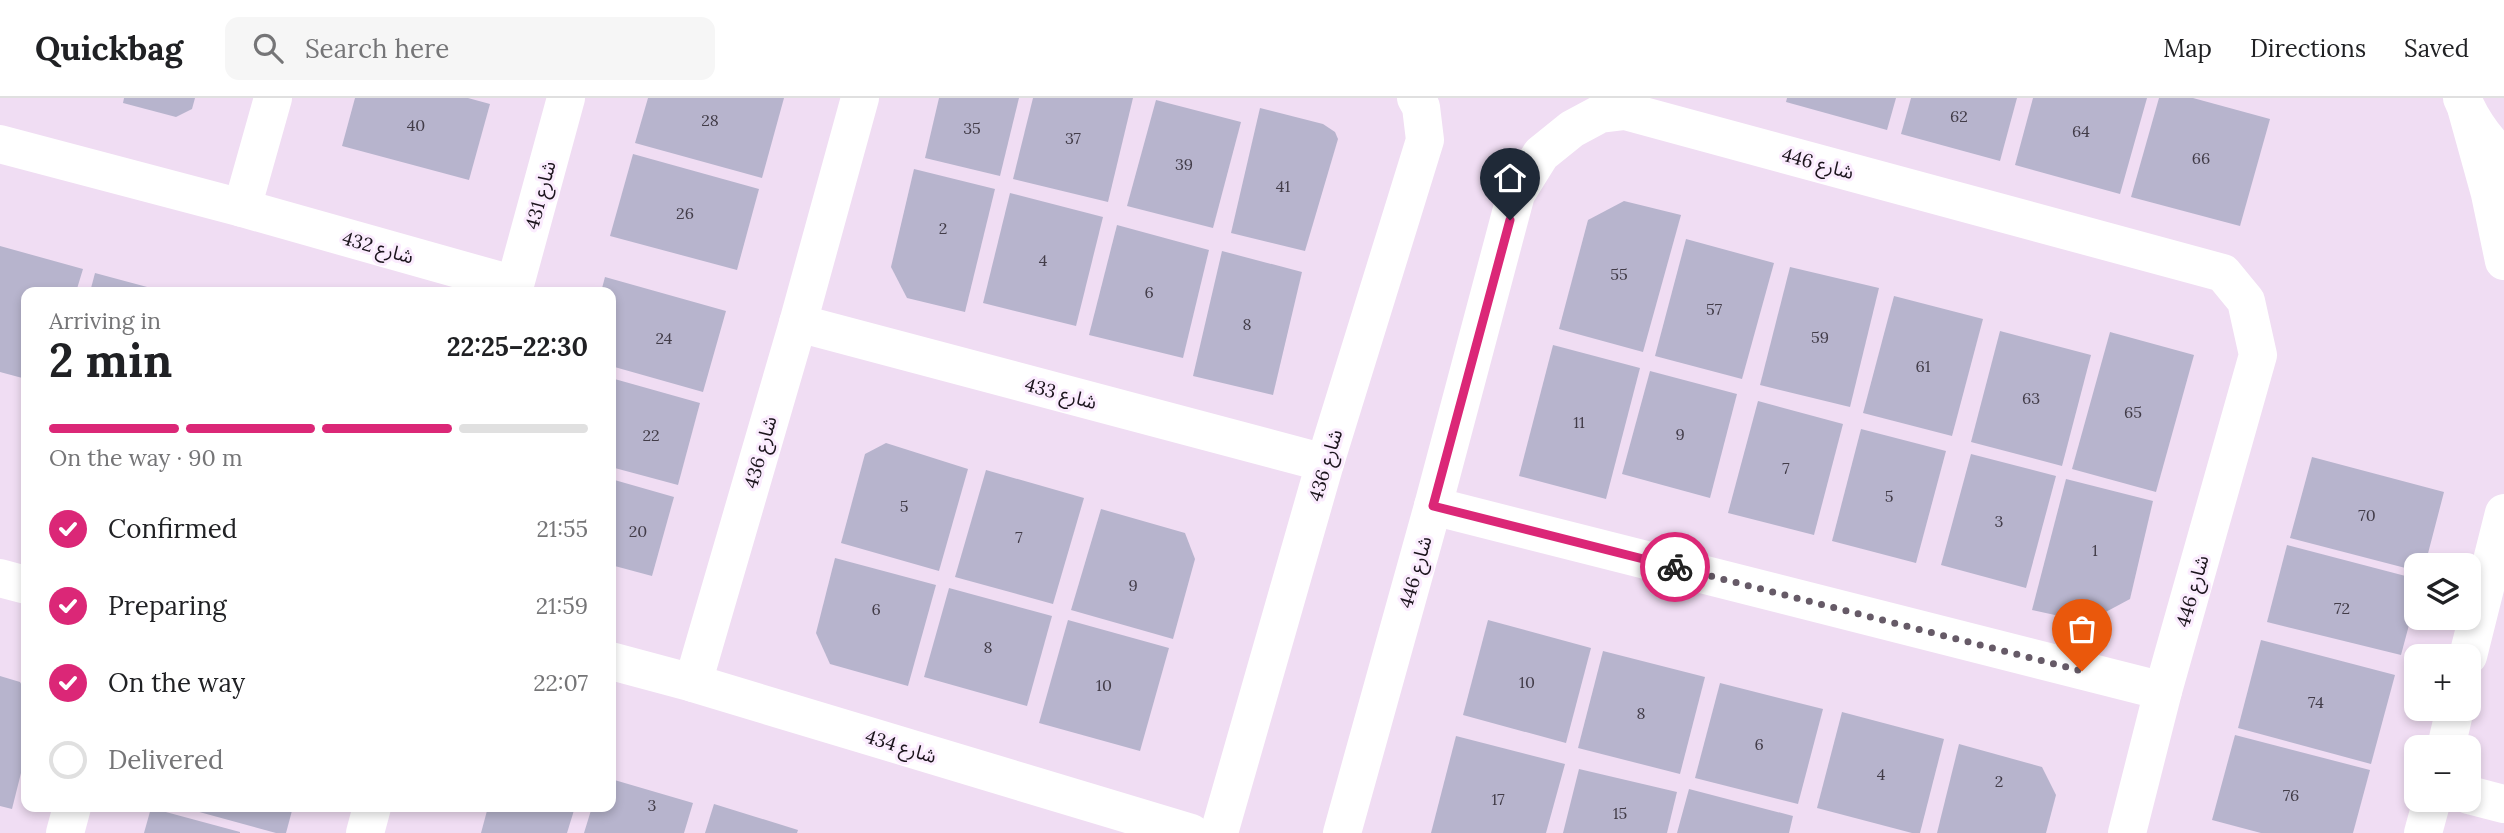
<!DOCTYPE html>
<html lang="en">
<head>
<meta charset="utf-8">
<style>
  :root { --surface:#fff; --page:#f6f6f6; --text:#202124; --muted:#757577; --line:#e0e0e0; --accent:#db2777 }
  body { margin:0; font-family:Lora,"Noto Sans Arabic",serif; background:var(--page); color:var(--text); height:100vh; display:flex; flex-direction:column; font-size:26px; white-space:nowrap }
  * { box-sizing:border-box; margin:0 }
  p { font-size:23px; color:var(--muted) }
  .icon { flex:none; width:38px; height:38px; fill:none; stroke:currentColor; stroke-width:2; stroke-linecap:round; stroke-linejoin:round }
  .map { position:relative; flex:1; overflow:hidden }
  .panel { position:absolute; left:21px; top:189px; width:595px; height:525px; display:flex; flex-direction:column; background:var(--surface); border-radius:14px; box-shadow:0 4px 10px #0003 }
  .panel>* { flex:none }
  .tools { position:absolute; left:2404px; top:455px; display:grid; gap:14px }
  .tools a { display:grid; place-items:center; width:77px; height:77px; border-radius:14px; background:var(--surface); box-shadow:0 4px 10px #0003; font-size:35px }
  .pin { position:absolute; display:grid; place-items:center; width:60px; height:60px; color:#fff; margin:-72px -30px; border-radius:50% 50% 50% 0; rotate:-45deg; box-shadow:0 0 7px #0007 }
  .pin .icon { rotate:45deg }
  .courier { position:absolute; display:grid; place-items:center; width:70px; height:70px; margin:-35px; border:5px solid #db2777; border-radius:50%; background:#fff; color:#222; box-shadow:0 2px 9px #0007 }
  .overview em { font-style:normal; font-weight:700 }
  .overview div { display:flex; flex-direction:column-reverse }
  .overview { display:flex; align-items:center; justify-content:space-between; height:119px; padding:0 28px }
  h1 { font-size:46px; font-weight:700; line-height:52px }
  .bar { display:grid; grid-template-columns:repeat(4,1fr); gap:10px 7px; align-content:center; height:84px; padding:0 28px }
  .bar i { height:9px; border-radius:5px; background:var(--line) }
  .bar .active { background:var(--accent) }
  .bar p { grid-column:span 4 }
  ol { padding:0 28px; list-style:none }
  li { display:flex; align-items:center; gap:21px; height:77px }
  li p { margin-inline-start:auto }
  li .icon { padding:7px; border-radius:50%; background:var(--accent); color:#fff; stroke-width:4 }
  li:last-child { color:var(--muted) }
  li i { width:38px; height:38px; border:4px solid var(--line); border-radius:50% }
  header { display:flex; align-items:center; gap:42px; box-sizing:border-box; height:98px; padding:0 35px; background:var(--surface); border-bottom:2px solid var(--line) }
  header strong { font-size:33px }
  nav { display:flex; gap:38px; margin-inline-start:auto; font-size:24px }
  .search { width:490px; height:63px; background:var(--page); display:flex; align-items:center; gap:18px; box-sizing:border-box; padding:0 24px; border-radius:14px; color:var(--muted); font-size:26px }
  .map>svg:first-child { display:block }
  .building { fill:#b7b4cd }
  .lines { fill:none; stroke-linecap:round; stroke-linejoin:round }
  .street { stroke:#fff; stroke-width:38 }
  .secondary { stroke:#fff; stroke-width:38 }
  .done { stroke:#665a67; stroke-width:7; stroke-dasharray:0 12.6 }
  .route { stroke:#db2777; stroke-width:9 }
  .labels { text-anchor:middle; dominant-baseline:central; stroke-width:6; stroke-linejoin:round; paint-order:stroke }
  .number-label { font-size:16px; fill:#423c48 }
  .street-label { font-size:19px; fill:#1b141c; stroke:#fbecfe }
</style>
</head>
<body>
<header>
<strong>Quickbag</strong>
<div class="search"><svg class="icon" aria-label="search" viewBox="0 0 24 24"><circle cx="10" cy="10" r="6"/><path d="M15 15l6 6"/></svg>Search here</div>
<nav><a>Map</a><a>Directions</a><a>Saved</a></nav>
</header>
<div class="map">
<svg width="2504" height="735" viewBox="0 0 2504 735">
  <rect width="100%" height="100%" fill="#f0ddf3"/>
  <!-- building -->
  <g class="building">
    <path d="M 124,0 L 195,0 L 192,11 L 176,19 L 123,5 Z"/>
    <path d="M 355,0 L 468,0 L 490,6 L 469,82 L 342,48 Z"/>
    <path d="M 648,0 L 784,0 L 762,80 L 635,45 Z"/>
    <path d="M 939,0 L 1019,0 L 1000,78 L 925,60 Z"/>
    <path d="M 1033,0 L 1133,0 L 1108,104 L 1013,81 Z"/>
    <path d="M 1787,0 L 1896,0 L 1887,32 L 1786,4 Z"/>
    <path d="M 1911,0 L 2017,0 L 2000,63 L 1901,36 Z"/>
    <path d="M 2033,0 L 2147,0 L 2120,96 L 2015,67 Z"/>
    <path d="M 2159,0 L 2193,0 L 2270,21 L 2240,128 L 2131,99 Z"/>
    <path d="M 1156,2 L 1241,24 L 1213,130 L 1127,108 Z"/>
    <path d="M 1260,10 L 1323,26 L 1335,34 L 1338,41 L 1305,153 L 1231,135 Z"/>
    <path d="M 633,56 L 759,91 L 737,172 L 610,138 Z"/>
    <path d="M 914,71 L 995,91 L 965,214 L 907,200 L 891,169 Z"/>
    <path d="M 1010,95 L 1103,119 L 1076,228 L 983,205 Z"/>
    <path d="M 1624,103 L 1681,117 L 1643,254 L 1559,231 L 1588,122 Z"/>
    <path d="M 1117,127 L 1209,152 L 1183,260 L 1089,237 Z"/>
    <path d="M 1686,141 L 1774,165 L 1742,281 L 1655,258 Z"/>
    <path d="M 0,148 L 83,171 L 76,194 L 26,194 L 26,281 L 0,274 Z"/>
    <path d="M 1222,153 L 1302,174 L 1273,297 L 1193,278 Z"/>
    <path d="M 1790,169 L 1879,190 L 1850,309 L 1760,287 Z"/>
    <path d="M 95,175 L 162,193 L 162,194 L 90,194 Z"/>
    <path d="M 605,179 L 726,213 L 703,294 L 611,268 L 611,194 L 601,194 Z"/>
    <path d="M 1894,198 L 1983,221 L 1952,338 L 1863,315 Z"/>
    <path d="M 2000,233 L 2091,257 L 2062,368 L 1971,344 Z"/>
    <path d="M 2110,234 L 2194,257 L 2156,394 L 2072,371 Z"/>
    <path d="M 1553,247 L 1640,270 L 1606,401 L 1519,378 Z"/>
    <path d="M 1650,273 L 1737,296 L 1710,400 L 1622,376 Z"/>
    <path d="M 611,280 L 700,305 L 678,387 L 611,369 Z"/>
    <path d="M 1758,303 L 1843,326 L 1814,437 L 1728,415 Z"/>
    <path d="M 1861,331 L 1946,353 L 1916,465 L 1832,443 Z"/>
    <path d="M 886,345 L 968,371 L 939,473 L 841,445 L 865,356 Z"/>
    <path d="M 1971,356 L 2056,378 L 2026,490 L 1941,467 Z"/>
    <path d="M 2312,359 L 2444,394 L 2425,467 L 2417,467 L 2417,473 L 2290,440 Z"/>
    <path d="M 986,372 L 1084,400 L 1053,506 L 955,479 Z"/>
    <path d="M 611,381 L 674,399 L 652,478 L 611,467 Z"/>
    <path d="M 2066,381 L 2153,403 L 2130,501 L 2087,524 L 2032,512 Z"/>
    <path d="M 1101,411 L 1185,435 L 1195,461 L 1173,541 L 1071,512 Z"/>
    <path d="M 2287,447 L 2417,481 L 2417,497 L 2401,557 L 2267,524 Z"/>
    <path d="M 835,460 L 936,487 L 908,588 L 830,566 L 816,535 Z"/>
    <path d="M 949,490 L 1052,518 L 1027,608 L 924,579 Z"/>
    <path d="M 1068,522 L 1169,550 L 1140,653 L 1039,625 Z"/>
    <path d="M 1488,522 L 1591,550 L 1566,645 L 1463,617 Z"/>
    <path d="M 2261,542 L 2395,577 L 2371,666 L 2238,630 Z"/>
    <path d="M 1603,553 L 1705,579 L 1680,676 L 1578,650 Z"/>
    <path d="M 0,578 L 20,584 L 26,595 L 26,655 L 12,711 L 0,708 Z"/>
    <path d="M 1720,585 L 1823,611 L 1798,706 L 1695,680 Z"/>
    <path d="M 1842,614 L 1944,641 L 1920,735 L 1912,735 L 1817,710 Z"/>
    <path d="M 2235,637 L 2370,672 L 2353,735 L 2261,735 L 2212,722 Z"/>
    <path d="M 1456,638 L 1565,666 L 1546,735 L 1431,735 Z"/>
    <path d="M 1959,646 L 2042,669 L 2056,697 L 2046,735 L 1937,735 Z"/>
    <path d="M 1579,671 L 1677,694 L 1667,735 L 1563,735 Z"/>
    <path d="M 611,681 L 693,705 L 684,735 L 584,735 L 592,709 L 611,709 Z"/>
    <path d="M 1689,691 L 1793,718 L 1789,735 L 1677,735 Z"/>
    <path d="M 714,706 L 798,732 L 797,735 L 705,735 Z"/>
    <path d="M 181,709 L 293,709 L 286,735 L 276,735 Z"/>
    <path d="M 488,709 L 575,709 L 567,735 L 481,735 Z"/>
    <path d="M 151,710 L 240,734 L 240,735 L 144,735 Z"/>
  </g>
  <g class="lines">
    <!-- street -->
    <g class="street">
      <path d="M 2467,13 L 2490,96 L 2504,163"/>
      <path d="M 0,46 L 242,110 L 515,187"/>
      <path d="M 242,110 L 273,0"/>
      <path d="M 513,194 L 566,0"/>
      <path d="M 798,225 L 1325,365"/>
      <path d="M 1433,408 L 2163,593"/>
      <path d="M 0,480 L 26,487"/>
      <path d="M 2468,558 L 2504,415"/>
      <path d="M 611,563 L 693,585 L 1191,735"/>
      <path d="M 693,585 L 798,225 L 860,0"/>
      <path d="M 2446,649 L 2455,611"/>
      <path d="M 2469,697 L 2504,706"/>
      <path d="M 65,735 L 72,709"/>
      <path d="M 365,735 L 372,709"/>
      <path d="M 1219,735 L 1325,365 L 1425,42 L 1421,9 L 1416,0"/>
      <path d="M 1342,735 L 1433,408 L 1516,96 L 1541,56 L 1572,31 L 1600,16 L 1625,13 L 2223,175 L 2246,203 L 2258,257 L 2163,593 L 2127,735"/>
      <path d="M 2423,735 L 2432,702"/>
    </g>
    <!-- secondary -->
    <path class="secondary" d="M 2462,0 C 2471,22 2487,44 2504,60"/>
  </g>
  <g class="lines">
    <!-- done -->
    <path class="done" d="M 1675,469 L 2082,573"/>
    <!-- route -->
    <path class="route" d="M 1510,122 L 1433,408 L 1675,469"/>
  </g>
  <g class="labels">
    <!-- number labels -->
    <g class="number-label">
      <text x="1959" y="18">62</text>
      <text x="710" y="22">28</text>
      <text x="416" y="27">40</text>
      <text x="972" y="30">35</text>
      <text x="2081" y="33">64</text>
      <text x="1073" y="40">37</text>
      <text x="2201" y="60">66</text>
      <text x="1184" y="66">39</text>
      <text x="1283" y="88">41</text>
      <text x="685" y="115">26</text>
      <text x="943" y="130">2</text>
      <text x="1043" y="162">4</text>
      <text x="1619" y="176">55</text>
      <text x="1149" y="194">6</text>
      <text x="1714" y="211">57</text>
      <text x="1247" y="226">8</text>
      <text x="1820" y="239">59</text>
      <text x="664" y="240">24</text>
      <text x="1923" y="268">61</text>
      <text x="2031" y="300">63</text>
      <text x="2133" y="314">65</text>
      <text x="1579" y="324">11</text>
      <text x="1680" y="336">9</text>
      <text x="651" y="337">22</text>
      <text x="1786" y="370">7</text>
      <text x="1889" y="398">5</text>
      <text x="904" y="408">5</text>
      <text x="2367" y="417">70</text>
      <text x="1999" y="423">3</text>
      <text x="638" y="433">20</text>
      <text x="1019" y="439">7</text>
      <text x="2095" y="452">1</text>
      <text x="1133" y="487">9</text>
      <text x="2342" y="510">72</text>
      <text x="876" y="511">6</text>
      <text x="988" y="549">8</text>
      <text x="1527" y="584">10</text>
      <text x="1104" y="587">10</text>
      <text x="2316" y="604">74</text>
      <text x="1641" y="615">8</text>
      <text x="1759" y="646">6</text>
      <text x="1881" y="676">4</text>
      <text x="1999" y="683">2</text>
      <text x="2291" y="697">76</text>
      <text x="1498" y="701">17</text>
      <text x="652" y="707">3</text>
      <text x="1620" y="715">15</text>
    </g>
    <!-- street labels -->
    <g class="street-label">
      <text transform="translate(1818 65) rotate(15)">شارع 446</text>
      <text transform="translate(540 97) rotate(-75)">شارع 431</text>
      <text transform="translate(378 149) rotate(16)">شارع 432</text>
      <text transform="translate(1061 295) rotate(15)">شارع 433</text>
      <text transform="translate(760 354) rotate(-74)">شارع 436</text>
      <text transform="translate(1325 367) rotate(-73)">شارع 436</text>
      <text transform="translate(1415 474) rotate(-74)">شارع 446</text>
      <text transform="translate(2192 493) rotate(-74)">شارع 446</text>
      <text transform="translate(901 648) rotate(17)">شارع 434</text>
    </g>
  </g>
</svg>
<div class="tools">
<a><svg class="icon" aria-label="layers" viewBox="0 0 24 24"><path d="M12 4l9 5-9 5-9-5zM3 14l9 5 9-5"/></svg></a>
<a>+</a>
<a>−</a>
</div>
<div class="pin" style="left:2082px;top:573px;background:#ea580c"><svg class="icon" aria-label="bag" viewBox="0 0 24 24"><path d="M5 8h14l-1 12H6zM9 8a3 3 0 0 1 6 0"/></svg></div>
<div class="pin" style="left:1510px;top:122px;background:#1f2937"><svg class="icon" aria-label="home" viewBox="0 0 24 24"><path d="M3 11l9-7 9 7M6 9v11h12V9"/></svg></div>
<div class="courier" style="left:1675px;top:469px"><svg class="icon" aria-label="bike" viewBox="0 0 24 24"><circle cx="6" cy="16" r="4"/><circle cx="18" cy="16" r="4"/><path d="M6 16l4-8h5l3 8M10 8l3 8H6M13 5h3"/></svg></div>
<section class="panel">
<div class="overview"><div><h1>2 min</h1><p>Arriving in</p></div><em>22:25–22:30</em></div>
<div class="bar"><i class="active"></i><i class="active"></i><i class="active"></i><i></i><p>On the way · 90 m</p></div>
<ol>
<li><svg class="icon" aria-label="check" viewBox="0 0 24 24"><path d="M5 12l5 5 9-10"/></svg>Confirmed<p>21:55</p></li>
<li><svg class="icon" aria-label="check" viewBox="0 0 24 24"><path d="M5 12l5 5 9-10"/></svg>Preparing<p>21:59</p></li>
<li><svg class="icon" aria-label="check" viewBox="0 0 24 24"><path d="M5 12l5 5 9-10"/></svg>On the way<p>22:07</p></li>
<li><i></i>Delivered</li>
</ol>
</section>
</div>
</body>
</html>
